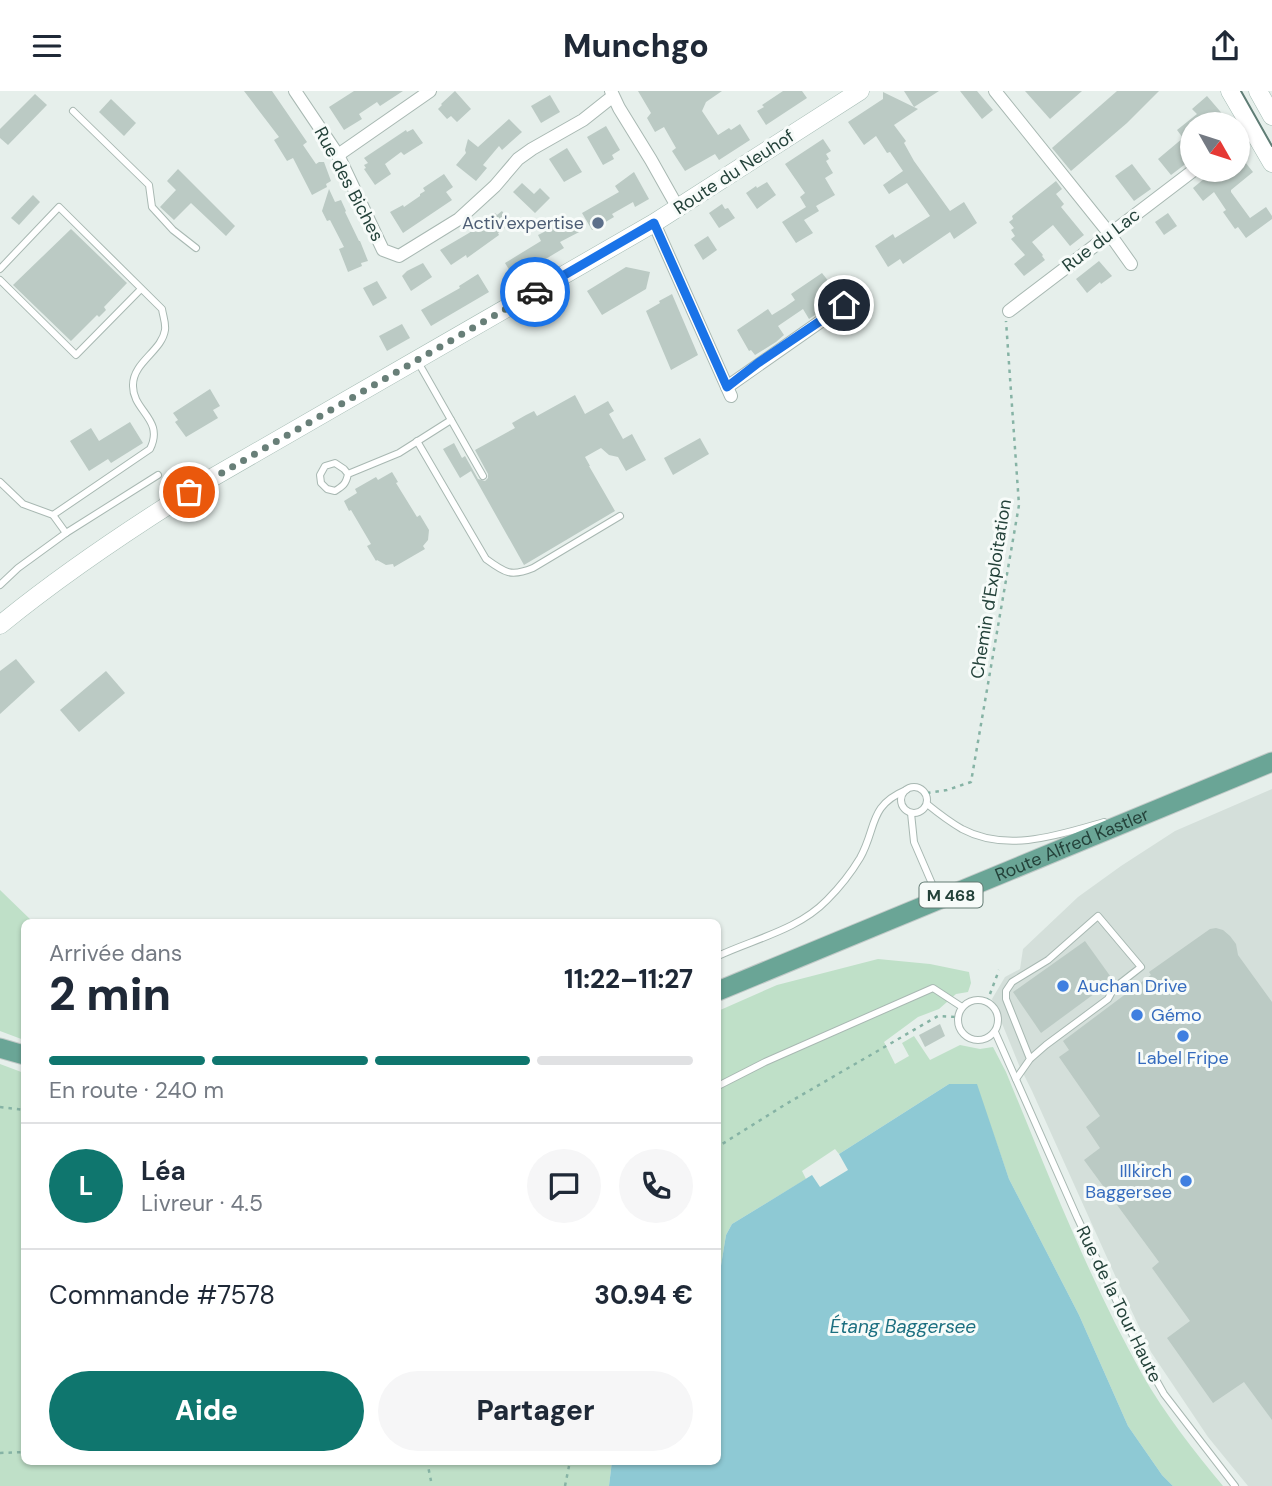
<!DOCTYPE html>
<html lang="fr">
<head>
<meta charset="utf-8">
<style>
  :root { --surface:#fff; --page:#f6f6f7; --text:#1f2937; --muted:#747a83; --line:#e0e1e3; --accent:#0f766e }
  body { margin:0; font-family:"DM Sans",sans-serif; background:var(--page); color:var(--text); height:100vh; display:flex; flex-direction:column; font-size:26px; white-space:nowrap }
  * { box-sizing:border-box; margin:0 }
  p { font-size:23px; color:var(--muted) }
  .icon { flex:none; width:38px; height:38px; fill:none; stroke:currentColor; stroke-width:2; stroke-linecap:round; stroke-linejoin:round }
  .map { position:relative; flex:1; overflow:hidden }
  .side { position:absolute; left:21px; top:828px; width:700px; height:546px; display:flex; flex-direction:column; background:var(--surface); border-radius:10px; box-shadow:0 2px 5px #0004 }
  .side>* { flex:none }
  .needle { width:46px; rotate:129deg }
  .fabs { position:absolute; left:1180px; top:21px; display:grid; gap:14px }
  .fabs a { display:grid; place-items:center; width:70px; height:70px; border-radius:50%; background:var(--surface); box-shadow:0 2px 5px #0004; font-size:35px }
  .pin { position:absolute; display:grid; place-items:center; width:60px; height:60px; color:#fff; margin:-30px; border:4px solid #fff; border-radius:50%; box-shadow:0 2px 7px #0007 }
  .courier { position:absolute; display:grid; place-items:center; width:70px; height:70px; margin:-35px; border:5px solid #1a73e8; border-radius:50%; background:#fff; color:#222; box-shadow:0 2px 9px #0007 }
  .overview em { font-style:normal; font-weight:800 }
  .overview div { display:flex; flex-direction:column-reverse }
  .overview { display:flex; align-items:center; justify-content:space-between; height:119px; padding:0 28px }
  h1 { font-size:46px; font-weight:800; line-height:52px }
  .bar { display:grid; grid-template-columns:repeat(4,1fr); gap:10px 7px; align-content:center; height:84px; padding:0 28px }
  .bar i { height:9px; border-radius:5px; background:var(--line) }
  .bar .active { background:var(--accent) }
  .bar p { grid-column:span 4 }
  .line { display:flex; align-items:center; gap:18px; padding:0 28px; border-top:2px solid var(--line) }
  .line div { flex:1 }
  .round { display:grid; place-items:center; flex:none; width:74px; height:74px; border-radius:37px; background:var(--page) }
  .cta { display:flex; gap:14px; margin-top:auto; padding:14px 28px }
  .cta a { flex:1; height:80px; border-radius:42px; background:var(--accent); color:#fff; font-size:28px; font-weight:800; line-height:80px; text-align:center }
  .cta a+a { background:var(--page); color:var(--text) }
  header { display:flex; justify-content:space-between; align-items:center; height:91px; padding:0 28px; background:var(--surface); font-size:32px; font-weight:800 }
  .map>svg:first-child { display:block }
  .built { fill:#d4dfda }
  .green { fill:#bfe0c8 }
  .water { fill:#8ec9d4 }
  .building { fill:#bbcac4 }
  .lines { fill:none; stroke-linecap:round; stroke-linejoin:round }
  .lane-casing { stroke:#a8b8b2; stroke-width:8 }
  .street-casing { stroke:#a8b8b2; stroke-width:14 }
  .secondary-casing { stroke:#a4bbb3; stroke-width:19 }
  .primary-casing { stroke:#c2cac8; stroke-width:21 }
  .path { stroke:#86b3a5; stroke-width:2.5; stroke-dasharray:3.5 5; stroke-linecap:butt }
  .lane { stroke:#fff; stroke-width:6 }
  .street { stroke:#fff; stroke-width:12 }
  .secondary { stroke:#fff; stroke-width:18 }
  .primary { stroke:#6aa596; stroke-width:19 }
  .tram { stroke:#5f7d75; stroke-width:2 }
  .done { stroke:#687f78; stroke-width:7; stroke-dasharray:0 12.6 }
  .route { stroke:#1a73e8; stroke-width:9 }
  .service-dot { fill:#5c6f8a; stroke:#f7fbf9; stroke-width:2.5 }
  .shop-dot { fill:#3f7fe0; stroke:#f7fbf9; stroke-width:2.5 }
  .labels { text-anchor:middle; dominant-baseline:central; stroke-width:6; stroke-linejoin:round; paint-order:stroke }
  .shield { fill:#f7fbf9; stroke:#637a73; stroke-width:2 }
  .shield-label { font-size:16px; font-weight:bold; fill:#24423a }
  .street-label { font-size:18px; fill:#24423a; stroke:#f7fbf9 }
  .service-label { font-size:18px; fill:#4e5e75; stroke:#f7fbf9; text-anchor:end }
  .shop-label { font-size:18px; fill:#366cbe; stroke:#f7fbf9; text-anchor:start }
  .water-label { font-size:19px; font-style:italic; fill:#1c6f80; stroke:#f7fbf9 }
</style>
</head>
<body>
<header><svg class="icon" aria-label="menu" viewBox="0 0 24 24"><path d="M4 6h16M4 12h16M4 18h16"/></svg>Munchgo<svg class="icon" aria-label="share" viewBox="0 0 24 24"><path d="M12 15V3M7 8l5-5 5 5M5 13v7h14v-7"/></svg></header>
<div class="map">
<svg width="1272" height="1395" viewBox="0 0 1272 1395">
  <rect width="100%" height="100%" fill="#e6efeb"/>
  <!-- built -->
  <path class="built" d="M 1272,698 L 1272,1395 L 1248,1395 L 1208,1346 L 1151,1261 L 1118,1191 L 1032,1000 L 1019,974 L 992,908 L 1005,886 L 1020,878 L 1023,858 L 1078,806 L 1121,775 L 1175,740 Z"/>
  <!-- green -->
  <g class="green">
    <path d="M 0,799 L 33,831 L 24,831 L 24,949 L 0,940 Z"/>
    <path d="M 878,868 L 930,873 L 969,881 L 971,892 L 968,901 L 956,903 L 939,918 L 918,926 L 884,951 L 895,973 L 909,965 L 902,952 L 914,945 L 930,969 L 960,954 L 980,958 L 993,956 L 1006,981 C 1048,1083 1088,1186 1142,1283 C 1164,1322 1194,1360 1223,1395 L 1173,1395 L 1162,1384 L 1128,1335 L 1079,1224 L 1009,1088 L 976,993 L 949,993 L 839,1063 L 835,1058 L 802,1080 L 806,1088 L 732,1133 L 726,1144 L 718,1193 L 718,920 L 777,894 Z"/>
    <path d="M 0,973 L 24,982 L 24,1370 L 612,1370 L 609,1395 L 0,1395 Z"/>
  </g>
  <!-- water -->
  <path class="water" d="M 949,993 L 977,993 L 1009,1088 L 1079,1224 L 1128,1335 L 1162,1384 L 1173,1395 L 609,1395 L 612,1370 L 718,1370 L 718,1193 L 726,1144 L 732,1133 L 812,1084 L 820,1096 L 848,1079 L 839,1063 Z"/>
  <!-- building -->
  <g class="building">
    <path d="M 244,0 L 272,0 L 307,51 L 303,54 L 316,73 L 319,71 L 324,71 L 331,90 L 326,93 L 327,96 L 312,104 L 293,67 L 287,70 L 274,49 L 279,46 Z"/>
    <path d="M 354,0 L 403,0 L 380,15 L 377,11 L 359,23 L 362,28 L 344,39 L 329,16 Z"/>
    <path d="M 455,0 L 471,18 L 457,31 L 451,25 L 447,28 L 438,18 L 442,14 L 441,13 Z"/>
    <path d="M 638,0 L 722,0 L 706,11 L 702,20 L 718,44 L 729,37 L 731,39 L 740,33 L 750,49 L 719,69 L 715,63 L 685,80 L 672,60 L 676,57 L 664,36 L 655,41 L 647,27 L 651,22 Z"/>
    <path d="M 783,0 L 802,0 L 807,7 L 766,34 L 757,20 L 764,16 L 762,14 Z"/>
    <path d="M 904,0 L 939,0 L 914,16 Z"/>
    <path d="M 960,0 L 977,0 L 993,19 L 982,28 Z"/>
    <path d="M 1025,0 L 1082,0 L 1050,28 Z"/>
    <path d="M 1117,0 L 1159,0 L 1127,32 L 1071,80 L 1052,57 Z"/>
    <path d="M 883,1 L 918,18 L 894,34 L 906,50 L 904,52 L 914,70 L 950,120 L 964,111 L 977,132 L 954,148 L 950,141 L 903,173 L 900,168 L 888,176 L 875,155 L 893,143 L 895,147 L 930,125 L 907,92 L 889,103 L 883,94 L 903,80 L 890,61 L 887,62 L 876,45 L 864,54 L 848,31 L 883,8 Z"/>
    <path d="M 35,3 L 47,14 L 8,54 L 0,47 L 0,38 Z"/>
    <path d="M 550,4 L 560,21 L 541,32 L 531,15 Z"/>
    <path d="M 1207,5 L 1231,33 L 1192,33 L 1192,68 L 1171,84 L 1158,68 L 1183,47 L 1177,39 L 1197,23 L 1192,18 Z"/>
    <path d="M 111,8 L 136,32 L 124,45 L 99,21 Z"/>
    <path d="M 509,28 L 522,41 L 502,59 L 499,55 L 483,74 L 487,77 L 476,90 L 456,74 L 466,62 L 465,59 L 468,48 L 478,56 Z"/>
    <path d="M 606,35 L 620,59 L 612,64 L 614,68 L 603,74 L 587,46 Z"/>
    <path d="M 413,38 L 423,52 L 404,64 L 401,61 L 385,73 L 391,83 L 375,94 L 364,78 L 366,77 L 364,74 L 368,72 L 364,67 L 406,39 L 407,41 Z"/>
    <path d="M 823,48 L 831,60 L 826,63 L 829,68 L 826,70 L 833,82 L 825,87 L 835,104 L 816,115 L 819,120 L 804,129 L 813,142 L 796,152 L 782,131 L 806,116 L 800,106 L 805,102 L 785,73 Z"/>
    <path d="M 567,57 L 582,81 L 564,91 L 549,68 Z"/>
    <path d="M 1237,61 L 1253,81 L 1231,99 L 1231,101 L 1250,127 L 1266,116 L 1272,125 L 1272,128 L 1246,147 L 1238,136 L 1235,138 L 1223,121 L 1226,119 L 1214,101 L 1203,110 L 1193,97 L 1205,87 L 1207,89 L 1220,79 L 1237,79 Z"/>
    <path d="M 1132,73 L 1151,98 L 1134,110 L 1115,85 Z"/>
    <path d="M 178,78 L 235,135 L 226,145 L 191,112 L 174,129 L 160,116 L 176,99 L 167,90 Z"/>
    <path d="M 634,81 L 649,108 L 635,116 L 633,111 L 612,123 L 614,126 L 592,139 L 582,122 L 619,101 L 615,95 Z"/>
    <path d="M 444,83 L 453,96 L 446,101 L 452,109 L 403,142 L 390,121 L 403,114 L 404,116 L 420,105 L 420,103 L 425,100 L 423,97 Z"/>
    <path d="M 1056,90 L 1062,98 L 1056,103 L 1064,113 L 1061,116 L 1084,144 L 1070,155 L 1053,134 L 1032,151 L 1043,164 L 1042,165 L 1045,169 L 1024,185 L 1014,173 L 1025,164 L 1011,148 L 1015,145 L 1011,139 L 1014,137 L 1009,131 L 1013,128 L 1012,125 Z"/>
    <path d="M 767,91 L 776,104 L 757,118 L 746,102 L 756,95 L 757,97 Z"/>
    <path d="M 522,92 L 534,103 L 540,97 L 550,107 L 535,122 L 513,101 Z"/>
    <path d="M 329,98 L 335,111 L 341,109 L 346,120 L 345,121 L 359,150 L 360,150 L 368,170 L 361,172 L 362,175 L 348,181 L 339,158 L 344,156 L 330,129 L 327,130 L 322,120 Z"/>
    <path d="M 33,104 L 40,111 L 19,134 L 11,127 Z"/>
    <path d="M 722,113 L 725,118 L 728,117 L 735,127 L 719,137 L 709,122 Z"/>
    <path d="M 502,120 L 509,130 L 504,133 L 506,136 L 498,142 L 499,144 L 467,167 L 466,164 L 451,174 L 440,159 L 469,142 L 495,122 L 497,124 Z"/>
    <path d="M 1168,122 L 1177,135 L 1164,144 L 1155,131 Z"/>
    <path d="M 571,128 L 583,139 L 560,151 L 564,157 L 514,187 L 505,172 L 541,150 L 538,144 L 544,141 L 543,138 L 559,129 L 564,133 Z"/>
    <path d="M 71,138 L 127,192 L 104,216 L 106,219 L 99,226 L 97,224 L 71,250 L 13,194 Z"/>
    <path d="M 708,145 L 717,159 L 703,169 L 694,154 Z"/>
    <path d="M 1099,170 L 1112,185 L 1101,193 L 1100,191 L 1087,202 L 1076,188 Z"/>
    <path d="M 423,172 L 432,186 L 411,200 L 402,185 L 407,180 Z"/>
    <path d="M 626,176 L 650,181 L 646,198 L 602,224 L 587,200 Z"/>
    <path d="M 822,182 L 841,206 L 857,195 L 863,204 L 852,211 L 861,224 L 852,230 L 847,223 L 852,217 L 851,210 L 848,206 L 843,205 L 809,228 L 803,218 L 778,235 L 784,244 L 776,251 L 755,264 L 751,259 L 749,260 L 737,239 L 768,218 L 772,224 L 785,216 L 795,209 L 791,203 Z"/>
    <path d="M 478,183 L 489,201 L 431,235 L 421,219 L 460,197 L 459,195 Z"/>
    <path d="M 377,190 L 387,207 L 373,215 L 363,197 Z"/>
    <path d="M 672,203 L 698,264 L 671,279 L 646,220 L 660,212 L 659,210 Z"/>
    <path d="M 402,233 L 410,247 L 387,260 L 379,245 Z"/>
    <path d="M 210,298 L 220,315 L 213,319 L 218,327 L 186,346 L 175,331 L 178,329 L 173,322 Z"/>
    <path d="M 575,304 L 585,323 L 608,310 L 614,320 L 609,323 L 623,348 L 632,343 L 646,369 L 626,380 L 618,366 L 609,364 L 601,357 L 585,366 L 590,375 L 589,375 L 615,420 L 524,474 L 471,380 L 460,387 L 443,358 L 454,352 L 462,367 L 465,365 L 478,388 L 485,390 L 488,387 L 488,383 L 475,359 L 515,337 L 512,332 L 526,324 L 534,320 L 537,325 Z"/>
    <path d="M 130,331 L 143,352 L 111,372 L 108,368 L 89,380 L 70,350 L 91,337 L 99,350 Z"/>
    <path d="M 700,347 L 709,363 L 673,384 L 664,367 Z"/>
    <path d="M 392,381 L 398,391 L 396,392 L 417,426 L 420,424 L 429,439 L 428,449 L 423,455 L 425,458 L 394,476 L 393,473 L 386,474 L 377,469 L 376,470 L 367,455 L 371,453 L 351,419 L 349,420 L 344,410 L 357,402 L 355,398 L 376,386 L 378,389 Z"/>
    <path d="M 16,568 L 35,591 L 0,623 L 0,580 Z"/>
    <path d="M 106,580 L 125,602 L 79,641 L 60,619 Z"/>
    <path d="M 1216,837 L 1223,839 L 1230,845 L 1236,853 L 1238,864 L 1272,911 L 1272,1329 L 1244,1291 L 1213,1312 L 1167,1247 L 1190,1230 L 1152,1177 L 1159,1171 L 1084,1069 L 1100,1057 L 1086,1036 L 1100,1025 L 1059,966 L 1069,959 L 1063,950 L 1151,884 L 1149,881 L 1210,838 Z"/>
    <path d="M 1085,850 L 1113,889 L 1041,942 L 1013,901 Z"/>
    <path d="M 940,933 L 945,945 L 925,956 L 919,944 Z"/>
  </g>
  <g class="lines">
    <defs>
      <g id="lane">
        <path d="M 73,20 L 149,94 L 152,116 L 173,139 L 196,157"/>
        <path d="M 0,178 L 59,116 L 162,218 C 163,225 166,232 165,239 C 162,260 133,271 133,294 C 132,320 165,328 150,358 L 53,424"/>
        <path d="M 0,189 L 76,264 L 141,198"/>
        <path d="M 418,271 L 483,385"/>
        <path d="M 417,350 L 486,468 C 505,482 511,486 533,477 L 620,425"/>
        <path d="M 348,383 C 346,393 343,395 335,400 L 327,398 L 321,392 L 320,384 L 325,375 L 335,372 L 344,378 L 348,383 L 399,362 L 451,329"/>
        <path d="M 0,391 L 23,413 L 53,424 L 66,442 L 18,477 L 0,494"/>
        <path d="M 66,442 L 158,384"/>
        <circle cx="914" cy="709" r="13"/>
        <path d="M 927,713 C 938,722 950,731 962,738 C 1007,762 1059,744 1104,731"/>
        <path d="M 911,722 L 914,751 L 933,795"/>
        <path d="M 718,865 C 754,848 798,839 827,809 C 839,797 851,782 860,767 C 877,737 868,715 906,699"/>
        <circle cx="978" cy="929" r="20"/>
        <path d="M 995,941 L 1077,1126 L 1141,1262 L 1164,1303 L 1235,1395"/>
        <path d="M 1016,988 L 1030,968 L 1046,954 L 1108,908 L 1114,897 L 1141,876 L 1098,825 L 1048,869 L 1012,891 L 1006,900 L 1006,908 L 1030,968"/>
        <path d="M 718,995 L 765,971 L 933,897 L 962,916"/>
      </g>
      <g id="street">
        <path d="M 295,0 L 338,64 L 383,159 L 399,165 L 459,128 L 495,95 L 518,68 L 532,58 L 583,29 L 612,6"/>
        <path d="M 611,0 L 619,17 L 651,69 L 678,117"/>
        <path d="M 995,0 L 1109,142 L 1131,173"/>
        <path d="M 1237,46 L 1250,36"/>
        <path d="M 338,64 L 430,0"/>
        <path d="M 654,132 L 731,305"/>
        <path d="M 1009,220 L 1194,79"/>
        <path d="M 727,296 L 844,214"/>
      </g>
      <g id="secondary">
        <path d="M 1230,0 L 1272,72"/>
        <path d="M 1258,0 L 1272,25"/>
        <path d="M 0,534 C 66,480 137,433 210,388 L 654,132 L 860,0"/>
      </g>
      <g id="primary">
        <path id="s1" d="M 718,900 L 1272,671"/>
        <path d="M 0,957 L 24,964"/>
      </g>
    </defs>
    <!-- lane casing -->
    <use href="#lane" class="lane-casing"/>
    <!-- street casing -->
    <use href="#street" class="street-casing"/>
    <!-- secondary casing -->
    <use href="#secondary" class="secondary-casing"/>
    <!-- primary casing -->
    <use href="#primary" class="primary-casing"/>
    <!-- path -->
    <g class="path">
      <path d="M 927,702 L 947,699 L 971,691 L 1019,414 L 1006,230"/>
      <path d="M 987,911 L 999,879"/>
      <path d="M 0,1016 L 24,1019"/>
      <path d="M 718,1059 L 719,1055 L 786,1013 L 938,925 L 957,926"/>
      <path d="M 0,1362 L 24,1361"/>
      <path d="M 427,1370 L 432,1395"/>
      <path d="M 565,1395 L 570,1370"/>
    </g>
    <!-- lane -->
    <use href="#lane" class="lane"/>
    <!-- street -->
    <use href="#street" class="street"/>
    <!-- secondary -->
    <use href="#secondary" class="secondary"/>
    <!-- primary -->
    <use href="#primary" class="primary"/>
    <!-- tram -->
    <path class="tram" d="M 1241,0 L 1272,55"/>
  </g>
  <g class="lines">
    <!-- done -->
    <path class="done" d="M 189,401 L 535,201"/>
    <!-- route -->
    <path class="route" d="M 535,201 L 654,132 L 727,296 L 758,272 L 844,214"/>
  </g>
  <!-- markers -->
  <circle class="service-dot" cx="598" cy="132" r="7"/>
  <g class="shop-dot">
    <circle cx="1063" cy="895" r="7"/>
    <circle cx="1137" cy="924" r="7"/>
    <circle cx="1183" cy="945" r="7"/>
    <circle cx="1186" cy="1090" r="7"/>
  </g>
  <g class="labels">
    <!-- shield labels -->
    <rect class="shield" x="919.5" y="791.5" width="63" height="25" rx="5"/>
    <g class="shield-label">
      <text x="951" y="804">M 468</text>
    </g>
    <!-- street labels -->
    <g class="street-label">
      <text transform="translate(734 81) rotate(-33)">Route du Neuhof</text>
      <text transform="translate(349 93) rotate(62)">Rue des Biches</text>
      <text transform="translate(1101 149) rotate(-37)">Rue du Lac</text>
      <text transform="translate(991 498) rotate(-81)">Chemin d'Exploitation</text>
      <text stroke="none"><textPath href="#s1" startOffset="383">Route Alfred Kastler</textPath></text>
      <text transform="translate(1119 1213) rotate(64)">Rue de la Tour Haute</text>
    </g>
    <!-- service labels -->
    <g class="service-label">
      <text x="584" y="132">Activ'expertise</text>
    </g>
    <!-- shop labels -->
    <g class="shop-label">
      <text x="1077" y="895">Auchan Drive</text>
      <text x="1151" y="924">Gémo</text>
      <text x="1183" y="967" text-anchor="middle">Label Fripe</text>
      <text x="1172" y="1080" text-anchor="end">Illkirch<tspan x="1172" dy="21">Baggersee</tspan></text>
    </g>
    <!-- water labels -->
    <g class="water-label">
      <text x="903" y="1235">Étang Baggersee</text>
    </g>
  </g>
</svg>
<div class="fabs">
<a><svg class="needle" viewBox="-14 -14 28 28"><path d="M0-13l5 13h-10z" fill="#e53935"/><path d="M0 13l5-13h-10z" fill="#747a83"/></svg></a>
</div>
<div class="pin" style="left:189px;top:401px;background:#ea580c"><svg class="icon" aria-label="bag" viewBox="0 0 24 24"><path d="M5 8h14l-1 12H6zM9 8a3 3 0 0 1 6 0"/></svg></div>
<div class="pin" style="left:844px;top:214px;background:#1f2937"><svg class="icon" aria-label="home" viewBox="0 0 24 24"><path d="M3 11l9-7 9 7M6 9v11h12V9"/></svg></div>
<div class="courier" style="left:535px;top:201px"><svg class="icon" aria-label="car" viewBox="0 0 24 24"><path d="M5 17H2v-5l4-1 3-4h7l3 4 3 1v5h-3M9 17h6M6 11h13"/><circle cx="7" cy="17" r="2"/><circle cx="17" cy="17" r="2"/></svg></div>
<section class="side">
<div class="overview"><div><h1>2 min</h1><p>Arrivée dans</p></div><em>11:22–11:27</em></div>
<div class="bar"><i class="active"></i><i class="active"></i><i class="active"></i><i></i><p>En route · 240 m</p></div>
<div class="line" style="height:126px"><b class="round" style="background:var(--accent);color:#fff">L</b><div><b>Léa</b><p>Livreur · 4.5</p></div><a class="round"><svg class="icon" aria-label="chat" viewBox="0 0 24 24"><path d="M4 5h16v11H9l-5 4z"/></svg></a><a class="round"><svg class="icon" aria-label="phone" viewBox="0 0 24 24"><path d="M5 4h4l2 5-3 2q2 4 5 5l2-3 5 2v4C11 20 4 13 5 4z"/></svg></a></div>
<div class="line" style="height:91px"><div>Commande #7578</div><b>30.94 €</b></div>
<div class="cta"><a>Aide</a><a>Partager</a></div>
</section>
</div>
</body>
</html>
